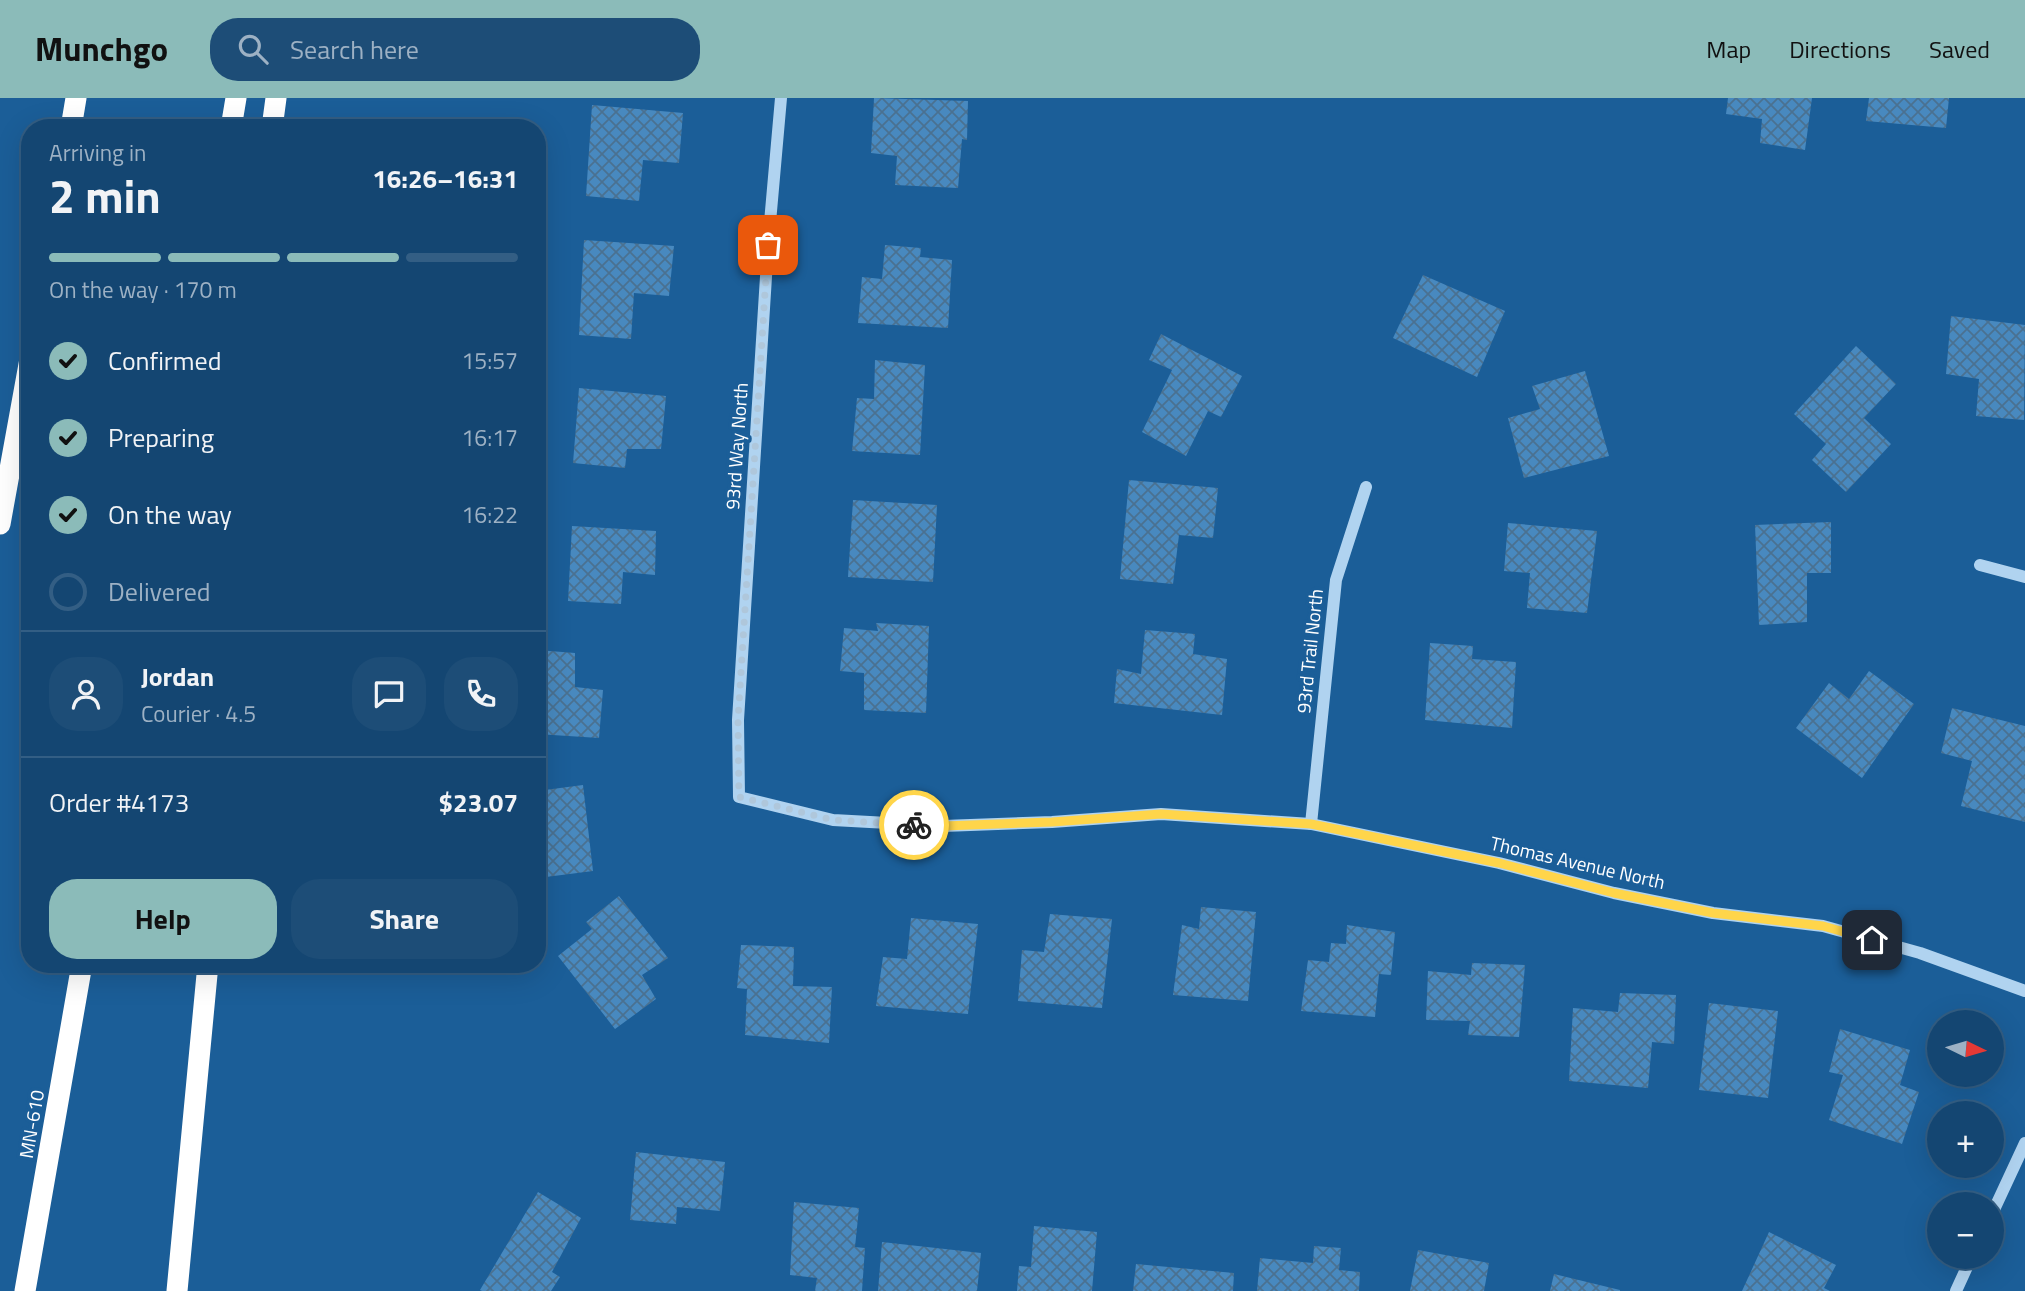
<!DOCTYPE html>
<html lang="en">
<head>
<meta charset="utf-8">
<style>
  :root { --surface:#144672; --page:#1d4d77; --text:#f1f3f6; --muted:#9db1c4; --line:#335e84; --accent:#8bbbb9 }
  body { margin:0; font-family:"Titillium Web",sans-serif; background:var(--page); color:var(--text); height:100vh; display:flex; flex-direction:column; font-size:26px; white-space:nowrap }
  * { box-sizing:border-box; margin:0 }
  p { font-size:23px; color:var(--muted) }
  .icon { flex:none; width:38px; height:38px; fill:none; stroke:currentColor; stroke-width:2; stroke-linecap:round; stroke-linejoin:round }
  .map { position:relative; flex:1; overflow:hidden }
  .side { position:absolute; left:21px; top:21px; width:525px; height:854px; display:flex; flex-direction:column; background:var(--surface); border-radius:28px; box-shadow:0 7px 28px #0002,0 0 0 2px var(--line) }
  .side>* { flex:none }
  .needle { width:46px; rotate:95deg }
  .fabs { position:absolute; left:1927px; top:912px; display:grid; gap:14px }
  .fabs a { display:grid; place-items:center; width:77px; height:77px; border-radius:50%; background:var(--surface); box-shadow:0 7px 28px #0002,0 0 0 2px var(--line); font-size:35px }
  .pin { position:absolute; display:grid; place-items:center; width:60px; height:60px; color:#fff; margin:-30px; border-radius:14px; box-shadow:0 4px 10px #0006 }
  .courier { position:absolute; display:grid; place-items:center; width:70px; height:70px; margin:-35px; border:5px solid #ffd54a; border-radius:50%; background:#fff; color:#222; box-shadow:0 2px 9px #0007 }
  .overview em { font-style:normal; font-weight:700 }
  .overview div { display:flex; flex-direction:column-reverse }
  .overview { display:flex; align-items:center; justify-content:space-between; height:119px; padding:0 28px }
  h1 { font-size:46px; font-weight:700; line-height:52px }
  .bar { display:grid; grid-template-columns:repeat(4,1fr); gap:10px 7px; align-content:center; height:84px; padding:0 28px }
  .bar i { height:9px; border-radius:5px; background:var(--line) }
  .bar .current { background:var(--accent) }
  .bar p { grid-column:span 4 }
  .line { display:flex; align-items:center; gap:18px; padding:0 28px; border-top:2px solid var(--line) }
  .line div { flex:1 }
  .round { display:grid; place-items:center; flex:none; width:74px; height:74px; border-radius:28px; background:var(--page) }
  ol { padding:0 28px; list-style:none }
  li { display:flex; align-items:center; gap:21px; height:77px }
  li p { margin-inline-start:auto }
  li .icon { padding:7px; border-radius:50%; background:var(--accent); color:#111; stroke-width:4 }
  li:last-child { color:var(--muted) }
  li i { width:38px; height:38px; border:4px solid var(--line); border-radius:50% }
  .button { display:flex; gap:14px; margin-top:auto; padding:14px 28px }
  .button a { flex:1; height:80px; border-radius:28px; background:var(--accent); color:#111; font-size:28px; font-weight:700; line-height:80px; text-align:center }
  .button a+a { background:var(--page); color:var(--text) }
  header { display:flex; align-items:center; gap:42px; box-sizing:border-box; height:98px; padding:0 35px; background:var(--accent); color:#111 }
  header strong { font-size:33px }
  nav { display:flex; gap:38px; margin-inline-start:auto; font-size:24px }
  .search { width:490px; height:63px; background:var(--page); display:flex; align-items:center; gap:18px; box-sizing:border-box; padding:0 24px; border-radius:28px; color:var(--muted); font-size:26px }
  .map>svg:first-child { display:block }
  .building { fill:url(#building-cross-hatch) }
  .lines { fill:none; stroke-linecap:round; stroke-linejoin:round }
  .minor { stroke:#b0d3f0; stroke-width:12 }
  .highway { stroke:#fff; stroke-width:21 }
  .done { stroke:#afc7db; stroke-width:7; stroke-dasharray:0 12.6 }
  .route { stroke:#ffd54a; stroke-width:9 }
  .labels { text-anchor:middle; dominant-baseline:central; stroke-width:7; stroke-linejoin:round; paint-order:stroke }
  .street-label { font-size:19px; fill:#fff; stroke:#1b5e98 }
</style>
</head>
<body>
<header>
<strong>Munchgo</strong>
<div class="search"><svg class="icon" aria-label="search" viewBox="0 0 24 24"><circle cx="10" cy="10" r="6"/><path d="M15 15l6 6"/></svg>Search here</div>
<nav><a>Map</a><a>Directions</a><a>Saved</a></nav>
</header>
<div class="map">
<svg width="2025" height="1193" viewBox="0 0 2025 1193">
  <defs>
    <pattern id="building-cross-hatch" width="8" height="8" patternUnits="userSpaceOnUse" patternTransform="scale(1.75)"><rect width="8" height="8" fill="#4889bf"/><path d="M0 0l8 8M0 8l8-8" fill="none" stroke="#4a7191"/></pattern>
  </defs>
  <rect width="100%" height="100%" fill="#1b5e98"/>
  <!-- building -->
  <g class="building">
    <path d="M 874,0 L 968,3 L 967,42 L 962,41 L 958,90 L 895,87 L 897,58 L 871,55 Z"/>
    <path d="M 1728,0 L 1812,0 L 1805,52 L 1760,45 L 1762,21 L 1726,16 Z"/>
    <path d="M 1869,0 L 1949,0 L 1946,30 L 1866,23 Z"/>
    <path d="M 592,7 L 683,15 L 679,65 L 643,62 L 639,103 L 586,98 Z"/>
    <path d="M 584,142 L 674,148 L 669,198 L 634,195 L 631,241 L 579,237 Z"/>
    <path d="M 885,147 L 921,150 L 920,159 L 952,162 L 948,230 L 858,225 L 862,179 L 882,181 Z"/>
    <path d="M 1423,177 L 1505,213 L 1477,279 L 1393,240 Z"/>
    <path d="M 1951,218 L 2025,227 L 2024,322 L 1976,318 L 1979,281 L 1946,276 Z"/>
    <path d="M 1161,236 L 1242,278 L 1221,319 L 1208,313 L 1186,358 L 1142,334 L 1172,272 L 1149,262 Z"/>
    <path d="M 1856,248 L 1896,286 L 1864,320 L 1891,346 L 1846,394 L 1812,362 L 1826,346 L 1794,316 Z"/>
    <path d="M 875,262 L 925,267 L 920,357 L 852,353 L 857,300 L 874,301 Z"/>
    <path d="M 1585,273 L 1609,358 L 1524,380 L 1508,320 L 1540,311 L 1532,288 Z"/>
    <path d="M 579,290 L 666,298 L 661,351 L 627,351 L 625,370 L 573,365 Z"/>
    <path d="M 1129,382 L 1218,390 L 1213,440 L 1179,437 L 1173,486 L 1120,481 Z"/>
    <path d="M 853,402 L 937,407 L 933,484 L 848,479 Z"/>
    <path d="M 1831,424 L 1831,475 L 1807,475 L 1807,524 L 1759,527 L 1755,427 Z"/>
    <path d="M 1508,425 L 1597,433 L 1587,515 L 1527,510 L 1530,475 L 1504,473 Z"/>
    <path d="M 572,428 L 656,433 L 655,477 L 623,474 L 621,506 L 568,503 Z"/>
    <path d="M 876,525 L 929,528 L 926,615 L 864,612 L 864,575 L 840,573 L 844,530 L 878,533 Z"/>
    <path d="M 1145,532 L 1195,536 L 1193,556 L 1227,561 L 1222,617 L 1114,605 L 1117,571 L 1141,576 Z"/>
    <path d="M 1430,545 L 1473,548 L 1472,561 L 1516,564 L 1512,630 L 1425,622 Z"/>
    <path d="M 537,552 L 575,555 L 575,589 L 603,592 L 599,640 L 537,636 Z"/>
    <path d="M 1869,573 L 1914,606 L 1862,680 L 1796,630 L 1829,585 L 1849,601 Z"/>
    <path d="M 1952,610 L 2025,628 L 2025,724 L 1961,708 L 1972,663 L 1941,655 Z"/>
    <path d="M 583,687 L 593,773 L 546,779 L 542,742 L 537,742 L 537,693 Z"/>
    <path d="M 619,798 L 668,860 L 642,877 L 656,901 L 615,931 L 558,858 L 592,831 L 586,824 Z"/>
    <path d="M 1201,809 L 1256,814 L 1248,903 L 1173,897 L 1182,827 L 1199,831 Z"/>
    <path d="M 1050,816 L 1112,821 L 1102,910 L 1018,903 L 1022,852 L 1044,854 Z"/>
    <path d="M 911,820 L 978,826 L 968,916 L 876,908 L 883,859 L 907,861 Z"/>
    <path d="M 1347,827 L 1395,834 L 1391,877 L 1379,876 L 1375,919 L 1301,913 L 1308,862 L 1329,864 L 1331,845 L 1346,846 Z"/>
    <path d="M 741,847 L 794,849 L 793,888 L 832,889 L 829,945 L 745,937 L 747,891 L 737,890 Z"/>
    <path d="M 1472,865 L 1525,867 L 1519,939 L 1468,937 L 1470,923 L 1426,922 L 1428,873 L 1471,877 Z"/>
    <path d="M 1620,895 L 1676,897 L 1674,946 L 1652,944 L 1648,990 L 1569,983 L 1573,910 L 1618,914 Z"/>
    <path d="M 1709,905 L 1778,913 L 1768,1000 L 1699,992 Z"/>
    <path d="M 1840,931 L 1910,952 L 1900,987 L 1919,994 L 1902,1046 L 1829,1022 L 1843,977 L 1829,974 Z"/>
    <path d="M 636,1054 L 725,1064 L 720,1113 L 677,1109 L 676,1126 L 630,1122 Z"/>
    <path d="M 538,1094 L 581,1120 L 552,1174 L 560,1179 L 551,1193 L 482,1193 L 480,1192 Z"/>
    <path d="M 794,1104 L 859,1110 L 855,1149 L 865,1150 L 862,1193 L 815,1193 L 817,1180 L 790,1177 Z"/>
    <path d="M 1034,1128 L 1097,1134 L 1092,1193 L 1017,1193 L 1019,1168 L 1031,1169 Z"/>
    <path d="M 1769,1134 L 1836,1167 L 1824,1190 L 1830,1193 L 1742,1193 Z"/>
    <path d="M 882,1144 L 981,1155 L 977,1193 L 878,1193 Z"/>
    <path d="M 1314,1148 L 1341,1150 L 1339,1172 L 1360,1174 L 1359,1193 L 1257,1193 L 1260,1160 L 1313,1165 Z"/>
    <path d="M 1418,1152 L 1489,1165 L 1484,1193 L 1410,1193 Z"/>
    <path d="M 1136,1166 L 1234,1175 L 1233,1193 L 1133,1193 Z"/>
    <path d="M 1554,1176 L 1620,1192 L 1620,1193 L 1550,1193 Z"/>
  </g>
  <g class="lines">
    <!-- minor -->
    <g class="minor">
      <path d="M 781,0 L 768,147 L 738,622 L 739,699 L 833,722 L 943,728 L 1052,724 L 1161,716 L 1311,726 L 1499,765 L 1614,795 L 1713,815 L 1823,828 L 1920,855 L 2025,893"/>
      <path d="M 1980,467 L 2025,479"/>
      <path d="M 1311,726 L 1336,482 L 1366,389"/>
      <path d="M 1992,1116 L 2025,1045"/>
      <path d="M 1956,1193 L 1972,1158"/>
    </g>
    <!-- highway -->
    <g class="highway">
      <path d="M 71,30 L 76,0"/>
      <path d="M 231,30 L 236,0"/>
      <path d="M 272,30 L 276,0"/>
      <path d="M 0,426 L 30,261"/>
      <path d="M 25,1193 L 82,866"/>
      <path d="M 177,1193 L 208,866"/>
    </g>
  </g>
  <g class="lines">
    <!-- done -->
    <path class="done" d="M 768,147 L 738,622 L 739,699 L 833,722 L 914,727"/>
    <!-- route -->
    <path class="route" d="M 914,727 L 943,728 L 1052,724 L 1161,716 L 1311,726 L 1499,765 L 1614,795 L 1713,815 L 1823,828 L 1872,842"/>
  </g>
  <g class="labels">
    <!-- street labels -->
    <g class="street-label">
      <text transform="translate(736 348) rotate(-86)">93rd Way North</text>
      <text transform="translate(1309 553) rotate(-84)">93rd Trail North</text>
      <text transform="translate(1578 764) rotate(13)">Thomas Avenue North</text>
      <text transform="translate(31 1026) rotate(-80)">MN-610</text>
    </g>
  </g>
</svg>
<div class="fabs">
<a><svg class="needle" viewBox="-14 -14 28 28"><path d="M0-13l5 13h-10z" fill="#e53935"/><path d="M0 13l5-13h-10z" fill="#9db1c4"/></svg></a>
<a>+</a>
<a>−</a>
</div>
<div class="pin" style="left:768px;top:147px;background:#ea580c"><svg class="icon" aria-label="bag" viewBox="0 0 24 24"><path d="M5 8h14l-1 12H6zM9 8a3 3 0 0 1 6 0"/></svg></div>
<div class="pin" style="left:1872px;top:842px;background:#1f2937"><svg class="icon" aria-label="home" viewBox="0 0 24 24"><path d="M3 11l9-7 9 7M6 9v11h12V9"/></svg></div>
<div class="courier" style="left:914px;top:727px"><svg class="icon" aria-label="bike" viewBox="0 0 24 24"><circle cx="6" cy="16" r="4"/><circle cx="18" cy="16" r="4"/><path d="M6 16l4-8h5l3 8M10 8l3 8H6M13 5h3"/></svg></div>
<section class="side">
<div class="overview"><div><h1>2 min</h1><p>Arriving in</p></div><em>16:26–16:31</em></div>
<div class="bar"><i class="current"></i><i class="current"></i><i class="current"></i><i></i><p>On the way · 170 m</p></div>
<ol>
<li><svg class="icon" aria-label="check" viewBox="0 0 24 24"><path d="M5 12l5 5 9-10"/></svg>Confirmed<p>15:57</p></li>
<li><svg class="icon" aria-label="check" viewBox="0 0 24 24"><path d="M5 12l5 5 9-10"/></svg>Preparing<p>16:17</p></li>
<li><svg class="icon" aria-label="check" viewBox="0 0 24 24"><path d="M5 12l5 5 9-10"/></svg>On the way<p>16:22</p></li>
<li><i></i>Delivered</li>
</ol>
<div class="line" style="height:126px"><a class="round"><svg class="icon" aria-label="person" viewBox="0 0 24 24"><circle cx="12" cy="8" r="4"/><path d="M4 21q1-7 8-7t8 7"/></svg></a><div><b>Jordan</b><p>Courier · 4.5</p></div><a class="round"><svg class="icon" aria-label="chat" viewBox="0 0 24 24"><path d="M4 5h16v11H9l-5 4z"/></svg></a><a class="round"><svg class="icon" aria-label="phone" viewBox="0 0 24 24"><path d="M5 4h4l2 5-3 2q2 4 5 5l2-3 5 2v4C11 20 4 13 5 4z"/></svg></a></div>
<div class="line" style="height:91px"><div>Order #4173</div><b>$23.07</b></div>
<div class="button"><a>Help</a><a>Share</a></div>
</section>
</div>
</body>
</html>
